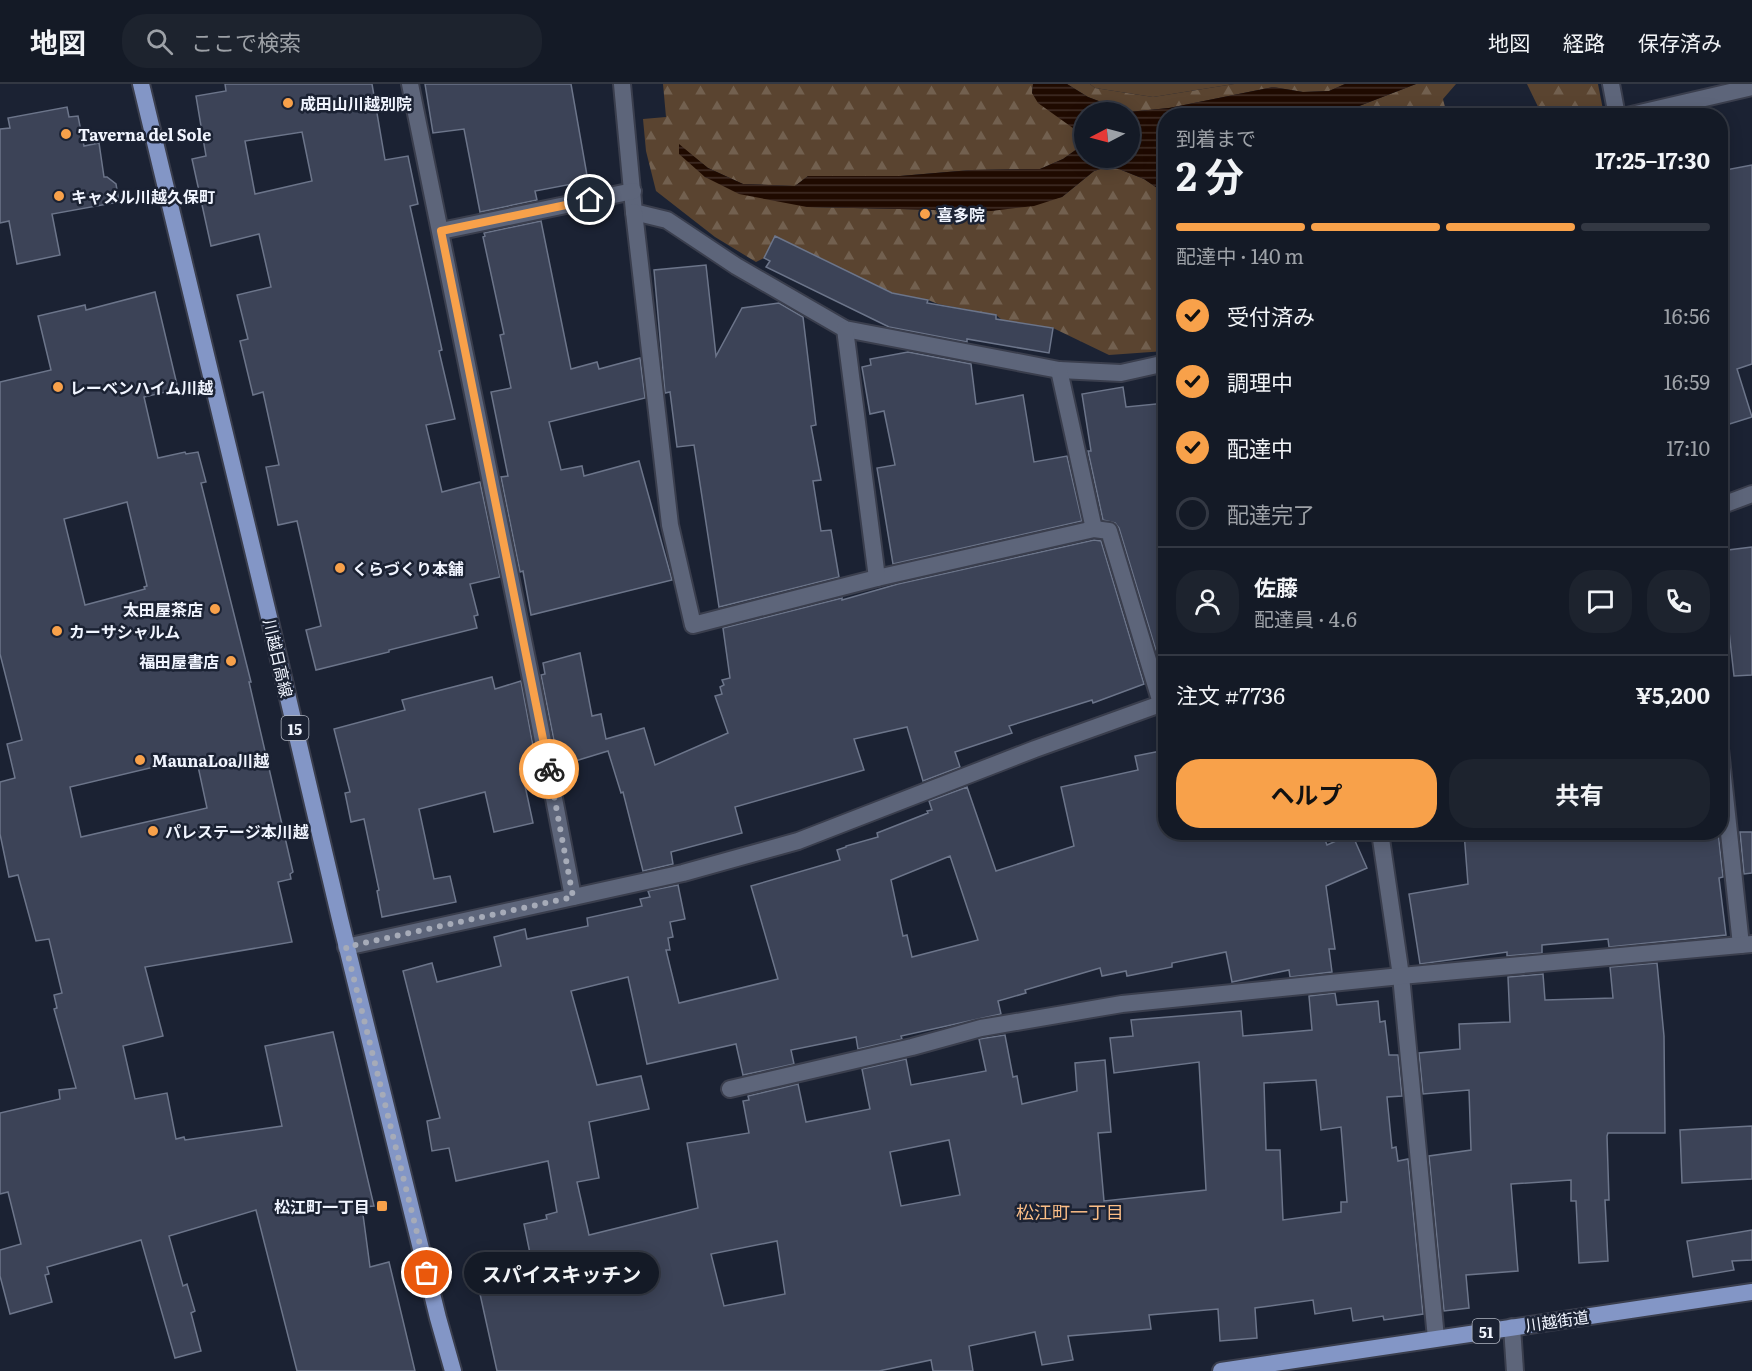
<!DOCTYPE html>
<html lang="ja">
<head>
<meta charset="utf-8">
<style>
  :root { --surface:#141a26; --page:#1d232e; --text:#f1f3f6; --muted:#9da1a7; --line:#333843; --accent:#f8a14a }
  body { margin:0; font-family:Literata,"Noto Sans JP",serif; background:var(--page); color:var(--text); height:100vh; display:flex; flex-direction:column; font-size:22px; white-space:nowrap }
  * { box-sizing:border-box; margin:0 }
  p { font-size:20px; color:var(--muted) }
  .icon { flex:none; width:33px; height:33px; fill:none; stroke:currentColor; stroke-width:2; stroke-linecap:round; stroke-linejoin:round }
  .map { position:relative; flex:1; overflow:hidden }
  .sheet { position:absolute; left:1158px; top:24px; width:570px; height:732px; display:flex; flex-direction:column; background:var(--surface); border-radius:24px; box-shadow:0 3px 15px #0003,0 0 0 2px var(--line) }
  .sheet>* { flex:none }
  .needle { width:39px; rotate:264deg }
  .buttons { position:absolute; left:1074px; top:18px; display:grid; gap:12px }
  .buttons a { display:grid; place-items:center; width:66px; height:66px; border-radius:50%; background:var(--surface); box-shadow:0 3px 15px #0003,0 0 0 2px var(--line); font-size:30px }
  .pin { position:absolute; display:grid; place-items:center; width:51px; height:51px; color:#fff; margin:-26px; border:3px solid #fff; border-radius:50%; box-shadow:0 2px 6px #0007 }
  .courier { position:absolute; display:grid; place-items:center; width:60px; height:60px; margin:-30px; border:4px solid #f8a14a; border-radius:50%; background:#fff; color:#222; box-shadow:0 2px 8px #0007 }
  .bubble { position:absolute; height:42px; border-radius:21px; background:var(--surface); box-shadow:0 3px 15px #0003,0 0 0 2px var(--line); font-size:20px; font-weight:700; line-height:42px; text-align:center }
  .overview em { font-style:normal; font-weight:700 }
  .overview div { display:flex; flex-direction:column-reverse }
  .overview { display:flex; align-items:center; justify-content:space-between; height:102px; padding:0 18px }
  h1 { font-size:39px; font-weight:700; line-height:45px }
  .bar { display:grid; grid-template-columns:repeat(4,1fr); gap:9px 6px; align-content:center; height:72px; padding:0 18px }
  .bar i { height:8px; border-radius:4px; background:var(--line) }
  .bar .current { background:var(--accent) }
  .bar p { grid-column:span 4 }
  .line { display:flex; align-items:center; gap:15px; padding:0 18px; border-top:2px solid var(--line) }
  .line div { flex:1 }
  .round { display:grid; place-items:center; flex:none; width:63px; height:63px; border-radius:24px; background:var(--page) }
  ol { padding:0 18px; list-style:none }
  li { display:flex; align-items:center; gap:18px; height:66px }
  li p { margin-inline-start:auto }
  li .icon { padding:6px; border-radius:50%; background:var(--accent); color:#111; stroke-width:4 }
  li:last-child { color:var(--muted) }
  li i { width:33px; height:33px; border:3px solid var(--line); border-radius:50% }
  .action { display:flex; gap:12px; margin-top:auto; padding:12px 18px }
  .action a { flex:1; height:69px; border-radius:24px; background:var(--accent); color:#111; font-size:24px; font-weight:700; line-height:69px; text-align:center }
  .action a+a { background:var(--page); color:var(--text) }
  header { display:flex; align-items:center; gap:36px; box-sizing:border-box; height:84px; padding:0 30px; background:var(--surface); border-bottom:2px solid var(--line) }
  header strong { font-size:28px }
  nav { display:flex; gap:33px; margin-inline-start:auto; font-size:21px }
  .search { width:420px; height:54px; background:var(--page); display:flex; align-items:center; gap:15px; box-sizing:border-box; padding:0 21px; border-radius:24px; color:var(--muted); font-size:22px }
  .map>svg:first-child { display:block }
  .forest { fill:url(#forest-firs) }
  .garden { fill:#5a4430 }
  .water { fill:url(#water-rules) }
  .building { fill:#3c4357; stroke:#6c758a; stroke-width:1.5; fill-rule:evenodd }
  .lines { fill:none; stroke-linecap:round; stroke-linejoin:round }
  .minor-casing { stroke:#3a3e4d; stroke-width:20 }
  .tertiary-casing { stroke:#3a3e4d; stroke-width:20 }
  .primary-casing { stroke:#3a3e4d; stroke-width:20 }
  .minor { stroke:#5d657a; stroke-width:16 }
  .tertiary { stroke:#5d657a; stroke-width:16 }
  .primary { stroke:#8396c6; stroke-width:16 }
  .done { stroke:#a6abb8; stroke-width:6; stroke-dasharray:0 10.8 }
  .route { stroke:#f8a14a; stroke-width:8 }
  .poi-dot { fill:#f8a14a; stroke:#1b2233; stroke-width:2 }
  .labels { text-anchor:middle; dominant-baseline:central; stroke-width:5; stroke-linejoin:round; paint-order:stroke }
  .shield { fill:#1b2233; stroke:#b1b6c2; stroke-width:1.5 }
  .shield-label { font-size:15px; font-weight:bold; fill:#f1f5ff }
  .poi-label { font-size:16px; font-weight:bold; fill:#f1f5ff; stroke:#1b2233; text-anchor:start }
  .street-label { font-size:16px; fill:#f1f5ff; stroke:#1b2233 }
  .neighbourhood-label { font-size:18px; fill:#fbbe87; stroke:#1b2233 }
</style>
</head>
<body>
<header>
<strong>地図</strong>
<div class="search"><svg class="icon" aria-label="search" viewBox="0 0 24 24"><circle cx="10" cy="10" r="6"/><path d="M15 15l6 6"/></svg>ここで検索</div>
<nav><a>地図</a><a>経路</a><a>保存済み</a></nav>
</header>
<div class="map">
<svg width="1752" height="1287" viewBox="0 0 1752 1287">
  <defs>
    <pattern id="forest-firs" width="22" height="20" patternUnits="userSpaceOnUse" patternTransform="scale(1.5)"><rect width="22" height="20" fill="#5a4430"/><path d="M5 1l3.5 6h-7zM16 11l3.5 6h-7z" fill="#72604f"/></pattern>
    <pattern id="water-rules" width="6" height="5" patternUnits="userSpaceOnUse" patternTransform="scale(1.5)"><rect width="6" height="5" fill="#1f0a00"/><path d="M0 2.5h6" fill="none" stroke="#402e26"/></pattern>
  </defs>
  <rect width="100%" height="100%" fill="#1b2233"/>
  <!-- forest -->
  <g class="forest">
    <path d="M 663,0 L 1033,0 L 1032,9 L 1084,52 L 1084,60 L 1063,75 L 1040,85 L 971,86 L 900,92 L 808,92 L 795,102 L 743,100 L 708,84 L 679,61 L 705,93 L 808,123 L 991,127 L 1062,113 L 1094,87 L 1107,83 L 1119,85 L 1144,95 L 1163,108 L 1165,108 L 1165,267 L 1109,271 L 1053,244 L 1002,236 L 996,231 L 938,220 L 928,216 L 892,209 L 775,152 L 764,174 L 756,178 L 715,153 L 656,107 L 646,67 L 643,35 L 666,33 Z"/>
    <path d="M 1067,0 L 1090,0 L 1095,4 L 1153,13 L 1234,0 L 1345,0 L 1329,7 L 1303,8 L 1273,3 L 1169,24 L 1128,28 L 1088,13 Z"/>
    <path d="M 1416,0 L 1456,0 L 1443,15 L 1447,31 L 1336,31 Z"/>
    <path d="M 1527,0 L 1598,0 L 1604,31 L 1542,31 Z"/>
  </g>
  <!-- garden -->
  <path class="garden" d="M 1090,0 L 1234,0 L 1153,13 L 1095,4 Z"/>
  <!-- water -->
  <path class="water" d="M 1033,0 L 1067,0 L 1088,13 L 1128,28 L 1169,24 L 1273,3 L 1303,8 L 1329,7 L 1345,0 L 1416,0 L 1336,31 L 1166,32 L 1165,108 L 1163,108 L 1144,95 L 1119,85 L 1107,83 L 1094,87 L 1062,113 L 1034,122 L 991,127 L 807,123 L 739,110 L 705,93 L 679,70 L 679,60 L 708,84 L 743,100 L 795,102 L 808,92 L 900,92 L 971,86 L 1040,85 L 1063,75 L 1084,60 L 1084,74 L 1130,74 L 1130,28 L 1084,28 L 1084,52 L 1038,19 L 1032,9 Z"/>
  <!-- building -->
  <g class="building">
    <path d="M 225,0 L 372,0 L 385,76 L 408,72 L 418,120 L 410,122 L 442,266 L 439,267 L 455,335 L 426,341 L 442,408 L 480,398 L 500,493 L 470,500 L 478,531 L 474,532 L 477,544 L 389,566 L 389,568 L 316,586 L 306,546 L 321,542 L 297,437 L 278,441 L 266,383 L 279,381 L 263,308 L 253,311 L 240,257 L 248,255 L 237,211 L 271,203 L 259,150 L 211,162 L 192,75 L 206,72 L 196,12 L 226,7 ZM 302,48 L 312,97 L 255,110 L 245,57 Z"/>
    <path d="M 425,0 L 571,0 L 588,97 L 535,107 L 537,116 L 480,128 L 464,45 L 433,49 Z"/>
    <path d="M 67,23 L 69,33 L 78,32 L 84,62 L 99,59 L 104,93 L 107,93 L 116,100 L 119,118 L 52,130 L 60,171 L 17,180 L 9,137 L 0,139 L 0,45 L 10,44 L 8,34 Z"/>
    <path d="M 1752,81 L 1752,280 L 1737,285 L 1752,333 L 1720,343 L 1720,87 Z"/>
    <path d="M 541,137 L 571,285 L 597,278 L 599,285 L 640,274 L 645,314 L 549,338 L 561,386 L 582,382 L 584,392 L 639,377 L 672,496 L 531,531 L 523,487 L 520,488 L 501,393 L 508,392 L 491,308 L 511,304 L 500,251 L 504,250 L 483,153 L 485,152 L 484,149 Z"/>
    <path d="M 775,152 L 892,209 L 928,216 L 927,219 L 996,231 L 996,235 L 1053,244 L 1049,269 L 967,255 L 967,258 L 889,243 L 766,183 L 770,177 L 764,174 Z"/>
    <path d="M 706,181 L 716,272 L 742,224 L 779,219 L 803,233 L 816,341 L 811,342 L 821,396 L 813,397 L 821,447 L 831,446 L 839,493 L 719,523 L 694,361 L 677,363 L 670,308 L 665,309 L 654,186 Z"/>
    <path d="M 155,208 L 178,305 L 144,313 L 158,374 L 185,368 L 186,370 L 198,368 L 206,398 L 201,399 L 251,598 L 249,598 L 293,788 L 290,790 L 291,795 L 278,798 L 292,858 L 145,883 L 163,952 L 123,962 L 135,1015 L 167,1009 L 176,1055 L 184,1053 L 185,1056 L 282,1042 L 265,962 L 333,948 L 374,1122 L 362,1123 L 370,1183 L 389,1178 L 415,1287 L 297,1287 L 256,1126 L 169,1152 L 183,1202 L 187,1200 L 195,1227 L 191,1229 L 201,1267 L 175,1274 L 141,1156 L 47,1183 L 49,1190 L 45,1191 L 52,1218 L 10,1230 L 0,1192 L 0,1166 L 21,1160 L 8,1108 L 0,1110 L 0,1029 L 60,1015 L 59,1006 L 76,1004 L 54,925 L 57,924 L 54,911 L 62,909 L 49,855 L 36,857 L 18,791 L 9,793 L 0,750 L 0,698 L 15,694 L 7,660 L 22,656 L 0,570 L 0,298 L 51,286 L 38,232 L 85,221 L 86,226 ZM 127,418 L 147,502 L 144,503 L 145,505 L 85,521 L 64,435 ZM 196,673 L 207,724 L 81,753 L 70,703 Z"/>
    <path d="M 908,268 L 971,280 L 976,320 L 1023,311 L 1034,378 L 1067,372 L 1082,437 L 893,480 L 877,384 L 895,381 L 884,327 L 870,330 L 862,283 L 871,281 L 870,275 Z"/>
    <path d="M 1123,303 L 1126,323 L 1166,319 L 1166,592 L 1164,593 L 1119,444 L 1115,439 L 1103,436 L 1088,367 L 1091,367 L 1082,310 Z"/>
    <path d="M 1094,456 L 1101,457 L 1144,600 L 1093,619 L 1092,616 L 1009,642 L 1012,649 L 955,668 L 960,683 L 923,697 L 907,643 L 854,655 L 864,686 L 735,723 L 742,749 L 671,768 L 673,780 L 643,787 L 623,708 L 621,709 L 608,667 L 559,682 L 541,591 L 545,590 L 543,579 L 580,569 L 592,632 L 601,630 L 606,655 L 644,644 L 655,681 L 728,649 L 715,612 L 722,610 L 720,603 L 724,601 L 722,596 L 730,594 L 723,544 L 842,514 L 842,516 L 898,500 Z"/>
    <path d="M 1752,463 L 1752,591 L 1734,592 L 1720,467 Z"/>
    <path d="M 492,593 L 495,605 L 521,597 L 538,688 L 534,690 L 535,695 L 524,697 L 533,739 L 494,748 L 485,708 L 419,725 L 434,795 L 450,792 L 456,818 L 382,833 L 377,807 L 379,806 L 364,735 L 351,738 L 345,709 L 350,708 L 334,645 L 405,626 L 402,616 Z"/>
    <path d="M 1166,666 L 1166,748 L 1322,748 L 1327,761 L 1352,750 L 1367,784 L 1326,802 L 1335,865 L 1329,865 L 1332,888 L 1290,893 L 1289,886 L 1232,898 L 1226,868 L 1172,879 L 1172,883 L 1127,892 L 1126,887 L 1102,892 L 1100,884 L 1025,906 L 1026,909 L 998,917 L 1001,930 L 901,952 L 902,955 L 858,965 L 856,953 L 791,966 L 794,980 L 743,991 L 736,960 L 647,980 L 628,893 L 571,907 L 597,1001 L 641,992 L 649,1025 L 589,1038 L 599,1094 L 577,1098 L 589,1151 L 698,1124 L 687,1059 L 749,1049 L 743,1017 L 749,1016 L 748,1012 L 798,1000 L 806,1038 L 870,1025 L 862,985 L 906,975 L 911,1001 L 986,987 L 979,955 L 1005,951 L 1013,993 L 1017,992 L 1022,1020 L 1077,1007 L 1075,979 L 1105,976 L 1111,1048 L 1098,1049 L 1104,1117 L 1206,1106 L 1199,978 L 1114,989 L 1110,954 L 1133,952 L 1131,936 L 1241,927 L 1243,952 L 1312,946 L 1309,912 L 1335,909 L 1337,921 L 1378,917 L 1380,938 L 1385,937 L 1389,971 L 1398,971 L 1402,1012 L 1387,1013 L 1392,1064 L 1396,1063 L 1398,1077 L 1408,1075 L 1423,1230 L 1384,1236 L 1383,1232 L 1353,1237 L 1351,1224 L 1315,1230 L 1313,1216 L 1255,1224 L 1257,1254 L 1220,1257 L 1218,1225 L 1149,1231 L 1151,1245 L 1068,1252 L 1073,1276 L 1042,1281 L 1035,1248 L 969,1262 L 973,1287 L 933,1287 L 931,1276 L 879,1287 L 497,1287 L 480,1210 L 536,1199 L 524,1140 L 547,1135 L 546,1131 L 557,1128 L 548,1077 L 456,1097 L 449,1064 L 432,1067 L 427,1037 L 440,1034 L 403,887 L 432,879 L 437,898 L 501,882 L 494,853 L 525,845 L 527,855 L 588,842 L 587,834 L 642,822 L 640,815 L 650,813 L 648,807 L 678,801 L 685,835 L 670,838 L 673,853 L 668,854 L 670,866 L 666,866 L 679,919 L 778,895 L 751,802 L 840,776 L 837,766 L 846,763 L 846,762 L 878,753 L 877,749 L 928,729 L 927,727 L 932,726 L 929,717 L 967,703 L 996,787 L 1074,762 L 1061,703 L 1138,686 L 1135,672 ZM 950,772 L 978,856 L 912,873 L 907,851 L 903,852 L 891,796 ZM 1316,996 L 1321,1046 L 1341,1043 L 1347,1118 L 1341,1118 L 1341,1128 L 1283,1136 L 1280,1066 L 1266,1066 L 1264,999 ZM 949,1056 L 960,1111 L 901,1122 L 890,1068 ZM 777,1157 L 785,1210 L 724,1222 L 711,1170 Z"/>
    <path d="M 1464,748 L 1718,748 L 1723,793 L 1719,794 L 1726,851 L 1609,863 L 1608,855 L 1542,861 L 1542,869 L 1507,872 L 1507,868 L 1420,880 L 1409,810 L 1468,800 Z"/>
    <path d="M 1740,748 L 1752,748 L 1752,789 L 1744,790 Z"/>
    <path d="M 1657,879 L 1664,952 L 1665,1049 L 1608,1049 L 1607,1052 L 1609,1116 L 1605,1116 L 1608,1177 L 1579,1179 L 1576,1117 L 1571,1117 L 1571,1096 L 1511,1100 L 1518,1187 L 1466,1191 L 1469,1224 L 1444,1227 L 1429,1072 L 1471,1066 L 1469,1006 L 1423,1010 L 1419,969 L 1460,965 L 1459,940 L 1510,938 L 1508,893 L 1543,890 L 1545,916 L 1613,914 L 1610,883 Z"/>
    <path d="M 1752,1042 L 1752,1095 L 1682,1099 L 1680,1046 Z"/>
    <path d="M 1752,1146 L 1752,1176 L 1732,1177 L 1734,1186 L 1693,1193 L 1687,1157 Z"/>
  </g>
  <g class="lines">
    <defs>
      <g id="minor">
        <path d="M 410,0 L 532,600 L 573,813"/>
        <path d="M 622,0 L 634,128 L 667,136 L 736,182 L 845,245 L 1059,286 L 1121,289 L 1166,279"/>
        <path d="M 1611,0 L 1617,32"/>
        <path d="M 1627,32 L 1752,3"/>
        <path d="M 634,128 L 670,441 L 693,541 L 877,494 L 1094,445 L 1109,447 L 1161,619"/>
        <path d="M 441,147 L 633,107"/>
        <path d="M 845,245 L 877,494"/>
        <path d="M 1059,286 L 1094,445"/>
        <path d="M 1720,665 L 1741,861"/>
        <path d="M 1380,748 L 1401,892 L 1436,1254"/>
        <path d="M 730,1005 L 912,963 L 981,944 L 1122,920 L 1401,892 L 1752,860"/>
        <path d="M 1512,1243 L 1515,1287"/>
      </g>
      <g id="tertiary">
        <path d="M 1720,422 L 1752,410"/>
        <path d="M 346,863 L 683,789 L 798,757 L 1035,665 L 1166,618"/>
      </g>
      <g id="primary">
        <path d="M 141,0 L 269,533 L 340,835 L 438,1234 L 453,1287"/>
        <path d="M 1221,1287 L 1752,1208"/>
      </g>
    </defs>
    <!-- minor casing -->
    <use href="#minor" class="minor-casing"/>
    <!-- tertiary casing -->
    <use href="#tertiary" class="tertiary-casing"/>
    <!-- primary casing -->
    <use href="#primary" class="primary-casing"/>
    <!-- minor -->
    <use href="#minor" class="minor"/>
    <!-- tertiary -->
    <use href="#tertiary" class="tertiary"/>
    <!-- primary -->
    <use href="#primary" class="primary"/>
  </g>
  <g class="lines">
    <!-- done -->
    <path class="done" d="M 427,1189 L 346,863 L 573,813 L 549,685"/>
    <!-- route -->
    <path class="route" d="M 549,685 L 441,147 L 590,116"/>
  </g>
  <!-- markers -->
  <g class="poi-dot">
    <circle cx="288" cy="19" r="6"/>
    <circle cx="66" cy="50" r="6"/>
    <circle cx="59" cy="112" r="6"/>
    <circle cx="925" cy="130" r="6"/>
    <circle cx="58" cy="303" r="6"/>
    <circle cx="340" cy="484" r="6"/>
    <circle cx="215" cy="525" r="6"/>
    <circle cx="57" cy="547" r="6"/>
    <circle cx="231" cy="577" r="6"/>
    <circle cx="140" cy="676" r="6"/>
    <circle cx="153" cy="747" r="6"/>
    <rect x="376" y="1116" width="12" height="12" rx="3"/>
  </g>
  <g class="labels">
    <!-- shield labels -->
    <g class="shield">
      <rect x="281.5" y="632" width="27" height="24" rx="4.5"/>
      <rect x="1472.5" y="1235" width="27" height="24" rx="4.5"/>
    </g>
    <g class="shield-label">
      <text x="295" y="644">15</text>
      <text x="1486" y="1247">51</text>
    </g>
    <!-- poi labels -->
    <g class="poi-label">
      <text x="300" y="19">成田山川越別院</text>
      <text x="78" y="50">Taverna del Sole</text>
      <text x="71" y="112">キャメル川越久保町</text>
      <text x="937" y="130">喜多院</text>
      <text x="70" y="303">レーベンハイム川越</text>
      <text x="352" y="484">くらづくり本舗</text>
      <text x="203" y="525" text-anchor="end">太田屋茶店</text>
      <text x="69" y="547">カーサシャルム</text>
      <text x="219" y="577" text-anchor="end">福田屋書店</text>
      <text x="152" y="676">MaunaLoa川越</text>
      <text x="165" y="747">パレステージ本川越</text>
      <text x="370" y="1122" text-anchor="end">松江町一丁目</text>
    </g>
    <!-- street labels -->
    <g class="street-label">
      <text transform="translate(279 574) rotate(77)">川越日高線</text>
      <text transform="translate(1557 1236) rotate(-8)">川越街道</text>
    </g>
    <!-- neighbourhood labels -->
    <g class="neighbourhood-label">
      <text x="1070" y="1127">松江町一丁目</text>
    </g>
  </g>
</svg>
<div class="buttons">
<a><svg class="needle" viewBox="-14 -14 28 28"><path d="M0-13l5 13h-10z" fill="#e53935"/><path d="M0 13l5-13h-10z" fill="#9da1a7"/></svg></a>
</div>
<div class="pin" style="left:427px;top:1189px;background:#ea580c"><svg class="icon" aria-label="bag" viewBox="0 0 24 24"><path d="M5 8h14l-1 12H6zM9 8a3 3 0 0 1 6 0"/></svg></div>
<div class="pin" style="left:590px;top:116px;background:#1f2937"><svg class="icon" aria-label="home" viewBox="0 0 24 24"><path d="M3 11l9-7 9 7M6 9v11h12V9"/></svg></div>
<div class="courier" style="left:549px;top:685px"><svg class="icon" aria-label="bike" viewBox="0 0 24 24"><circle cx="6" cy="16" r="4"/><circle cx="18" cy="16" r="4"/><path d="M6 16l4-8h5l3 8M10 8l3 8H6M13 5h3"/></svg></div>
<div class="bubble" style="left:464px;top:1168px;width:195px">スパイスキッチン</div>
<section class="sheet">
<div class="overview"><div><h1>2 分</h1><p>到着まで</p></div><em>17:25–17:30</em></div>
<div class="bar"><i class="current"></i><i class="current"></i><i class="current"></i><i></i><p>配達中 · 140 m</p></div>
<ol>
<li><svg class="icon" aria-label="check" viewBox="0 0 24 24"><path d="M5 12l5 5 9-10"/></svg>受付済み<p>16:56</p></li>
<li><svg class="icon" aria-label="check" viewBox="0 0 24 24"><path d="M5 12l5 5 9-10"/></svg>調理中<p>16:59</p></li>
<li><svg class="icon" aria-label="check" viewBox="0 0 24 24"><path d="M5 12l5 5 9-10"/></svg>配達中<p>17:10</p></li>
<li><i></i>配達完了</li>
</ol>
<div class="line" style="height:108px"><a class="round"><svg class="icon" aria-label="person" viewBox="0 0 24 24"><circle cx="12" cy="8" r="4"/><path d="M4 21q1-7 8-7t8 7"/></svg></a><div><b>佐藤</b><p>配達員 · 4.6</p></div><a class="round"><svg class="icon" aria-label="chat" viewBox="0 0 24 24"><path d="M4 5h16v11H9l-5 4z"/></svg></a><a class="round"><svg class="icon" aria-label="phone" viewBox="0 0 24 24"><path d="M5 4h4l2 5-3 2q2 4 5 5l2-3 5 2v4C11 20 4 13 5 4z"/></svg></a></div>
<div class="line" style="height:78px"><div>注文 #7736</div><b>¥5,200</b></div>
<div class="action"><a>ヘルプ</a><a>共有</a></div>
</section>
</div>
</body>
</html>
